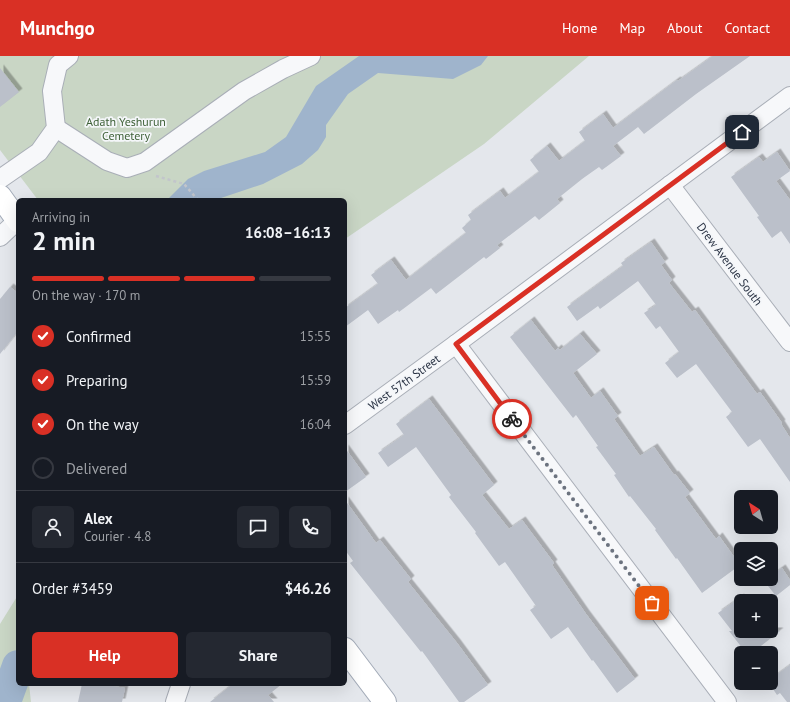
<!DOCTYPE html>
<html lang="en">
<head>
<meta charset="utf-8">
<style>
  :root { --surface:#171b24; --page:#242831; --text:#f1f3f6; --muted:#9ea1a6; --line:#363941; --accent:#d93025 }
  body { margin:0; font-family:"PT Sans",sans-serif; background:var(--page); color:var(--text); height:100vh; display:flex; flex-direction:column; font-size:15px; white-space:nowrap }
  * { box-sizing:border-box; margin:0 }
  p { font-size:13px; color:var(--muted) }
  .icon { flex:none; width:22px; height:22px; fill:none; stroke:currentColor; stroke-width:2; stroke-linecap:round; stroke-linejoin:round }
  .map { position:relative; flex:1; overflow:hidden }
  .drawer { position:absolute; left:16px; top:142px; width:331px; height:488px; display:flex; flex-direction:column; background:var(--surface); border-radius:6px; box-shadow:0 4px 16px #0002 }
  .drawer>* { flex:none }
  .needle { width:26px; rotate:323deg }
  .buttons { position:absolute; left:734px; top:434px; display:grid; gap:8px }
  .buttons a { display:grid; place-items:center; width:44px; height:44px; border-radius:6px; background:var(--surface); box-shadow:0 4px 16px #0002; font-size:20px }
  .pin { position:absolute; display:grid; place-items:center; width:34px; height:34px; color:#fff; margin:-17px; border-radius:8px; box-shadow:0 2px 6px #0006 }
  .courier { position:absolute; display:grid; place-items:center; width:40px; height:40px; margin:-20px; border:3px solid #d93025; border-radius:50%; background:#fff; color:#222; box-shadow:0 1px 5px #0007 }
  .overview em { font-style:normal; font-weight:700 }
  .overview div { display:flex; flex-direction:column-reverse }
  .overview { display:flex; align-items:center; justify-content:space-between; height:68px; padding:0 16px }
  h1 { font-size:26px; font-weight:700; line-height:30px }
  .bar { display:grid; grid-template-columns:repeat(4,1fr); gap:6px 4px; align-content:center; height:48px; padding:0 16px }
  .bar i { height:5px; border-radius:3px; background:var(--line) }
  .bar .selected { background:var(--accent) }
  .bar p { grid-column:span 4 }
  .line { display:flex; align-items:center; gap:10px; padding:0 16px; border-top:1px solid var(--line) }
  .line div { flex:1 }
  .round { display:grid; place-items:center; flex:none; width:42px; height:42px; border-radius:6px; background:var(--page) }
  ol { padding:0 16px; list-style:none }
  li { display:flex; align-items:center; gap:12px; height:44px }
  li p { margin-inline-start:auto }
  li .icon { padding:4px; border-radius:50%; background:var(--accent); color:#fff; stroke-width:4 }
  li:last-child { color:var(--muted) }
  li i { width:22px; height:22px; border:2px solid var(--line); border-radius:50% }
  .button { display:flex; gap:8px; margin-top:auto; padding:8px 16px }
  .button a { flex:1; height:46px; border-radius:6px; background:var(--accent); color:#fff; font-size:16px; font-weight:700; line-height:46px; text-align:center }
  .button a+a { background:var(--page); color:var(--text) }
  header { display:flex; align-items:center; gap:24px; box-sizing:border-box; height:56px; padding:0 20px; background:var(--accent); color:#fff }
  header strong { font-size:19px }
  nav { display:flex; gap:22px; margin-inline-start:auto; font-size:14px }
  .map>svg:first-child { display:block }
  .green { fill:#c9d6c5 }
  .water { fill:#9fb4cc }
  .lines { fill:none; stroke-linecap:round; stroke-linejoin:round }
  .river { stroke:#9fb4cc; stroke-width:32 }
  .building { fill:#bbc0ca; filter:url(#shadow) }
  .minor-casing { stroke:#a9aeb7; stroke-width:20 }
  .major-casing { stroke:#a3abb8; stroke-width:24 }
  .path { stroke:#c2c5cb; stroke-width:2.5; stroke-dasharray:3 3; stroke-linecap:butt }
  .minor { stroke:#f7f8fa; stroke-width:18 }
  .major { stroke:#fff; stroke-width:22 }
  .done { stroke:#6c737f; stroke-width:4; stroke-dasharray:0 7.2 }
  .route { stroke:#d93025; stroke-width:5 }
  .labels { text-anchor:middle; dominant-baseline:central; stroke-width:3.5; stroke-linejoin:round; paint-order:stroke }
  .park-label { font-size:12px; fill:#3f6138; stroke:#f4f6f9 }
  .street-label { font-size:12px; fill:#2b3445; stroke:#f4f6f9 }
</style>
</head>
<body>
<header>
<strong>Munchgo</strong>
<nav><a>Home</a><a>Map</a><a>About</a><a>Contact</a></nav>
</header>
<div class="map">
<svg width="790" height="646" viewBox="0 0 790 646">
  <defs>
    <filter id="shadow"><feDropShadow dx="3.5" dy="-3.5" stdDeviation="0" flood-color="#0004"/></filter>
  </defs>
  <rect width="100%" height="100%" fill="#e4e7ec"/>
  <!-- green -->
  <g class="green">
    <path d="M 0,0 L 589,0 L 484,88 L 345,183 L 345,144 L 38,144 L 0,94 Z"/>
    <path d="M 18,539 L 18,628 L 29,628 L 31,646 L 0,646 L 0,568 Z"/>
  </g>
  <!-- water -->
  <path class="water" d="M 359,0 L 488,0 L 481,9 L 453,23 L 378,17 L 348,38 L 326,69 L 326,81 L 318,94 L 302,108 L 263,128 L 221,142 L 219,144 L 167,144 L 188,123 L 204,115 L 265,96 L 286,81 L 316,30 Z"/>
  <g class="lines">
    <!-- river -->
    <path class="river" d="M 5,646 L 18,610"/>
  </g>
  <!-- building -->
  <g class="building">
    <path d="M 713,0 L 750,0 L 696,38 L 644,78 L 638,71 L 613,90 L 621,100 L 602,114 L 599,111 L 582,123 L 557,143 L 560,147 L 539,164 L 535,160 L 497,189 L 500,192 L 486,203 L 484,201 L 436,238 L 431,232 L 399,256 L 398,254 L 378,268 L 368,254 L 345,271 L 345,252 L 378,228 L 371,219 L 391,204 L 406,224 L 466,177 L 462,172 L 471,164 L 468,159 L 500,135 L 505,142 L 539,116 L 530,104 L 547,90 L 559,105 L 585,85 L 579,76 L 603,58 L 613,72 L 677,24 L 678,25 Z"/>
    <path d="M 0,12 L 19,36 L 0,51 Z"/>
    <path d="M 777,96 L 790,115 L 776,125 L 790,144 L 790,188 L 781,175 L 772,182 L 757,161 L 759,160 L 731,121 L 759,101 L 763,106 Z"/>
    <path d="M 651,186 L 665,206 L 661,209 L 672,224 L 669,227 L 692,256 L 695,254 L 757,338 L 760,336 L 782,367 L 781,368 L 790,382 L 790,426 L 760,383 L 748,391 L 726,361 L 732,356 L 696,308 L 677,322 L 665,307 L 679,296 L 660,270 L 656,273 L 644,257 L 656,249 L 638,225 L 600,253 L 598,250 L 577,265 L 567,251 L 623,210 L 621,207 Z"/>
    <path d="M 10,231 L 18,237 L 18,275 L 0,298 L 0,243 Z"/>
    <path d="M 531,264 L 555,295 L 558,292 L 560,294 L 580,278 L 597,298 L 573,317 L 591,342 L 600,335 L 618,360 L 614,363 L 640,400 L 654,391 L 674,419 L 675,418 L 690,437 L 685,441 L 716,483 L 719,480 L 740,509 L 702,537 L 677,502 L 676,503 L 655,474 L 656,473 L 630,440 L 629,441 L 614,419 L 616,418 L 596,391 L 598,390 L 576,359 L 573,362 L 510,281 Z"/>
    <path d="M 429,343 L 494,429 L 482,439 L 509,473 L 522,464 L 554,507 L 552,509 L 586,558 L 635,623 L 617,637 L 593,604 L 592,605 L 568,571 L 551,583 L 530,554 L 536,550 L 505,506 L 499,510 L 475,477 L 476,476 L 449,441 L 451,439 L 416,391 L 388,411 L 378,397 L 404,379 L 396,368 Z"/>
    <path d="M 345,392 L 366,421 L 345,436 Z"/>
    <path d="M 345,444 L 376,487 L 380,484 L 411,523 L 408,526 L 457,587 L 488,629 L 464,646 L 459,646 L 422,595 L 421,596 L 350,507 L 353,505 L 345,494 Z"/>
    <path d="M 782,512 L 790,524 L 790,529 L 776,540 L 764,525 L 767,523 L 771,523 L 771,520 Z"/>
    <path d="M 741,541 L 741,575 L 780,575 L 752,597 L 746,597 L 729,575 L 732,575 L 718,557 Z"/>
    <path d="M 790,609 L 790,646 L 787,646 L 780,637 L 777,639 L 769,627 L 771,627 L 771,623 Z"/>
    <path d="M 82,628 L 102,628 L 125,632 L 122,646 L 78,646 Z"/>
    <path d="M 233,628 L 282,628 L 268,639 L 274,646 L 210,646 Z"/>
  </g>
  <g class="lines">
    <defs>
      <g id="minor">
        <path d="M 56,72 L 107,105 L 127,112 L 145,106 L 244,35 L 283,13 L 311,0"/>
        <path d="M 0,123 L 39,96 L 56,72 L 52,35 L 58,9 L 69,0"/>
        <path d="M 670,129 L 790,286"/>
        <path d="M 0,181 L 18,164"/>
        <path d="M 456,288 L 727,646"/>
        <path d="M 345,369 L 456,288 L 790,40"/>
        <path d="M 175,646 L 181,628"/>
      </g>
      <g id="major">
        <path d="M 0,140 L 18,165"/>
        <path d="M 345,593 L 385,646"/>
      </g>
    </defs>
    <!-- minor casing -->
    <use href="#minor" class="minor-casing"/>
    <!-- major casing -->
    <use href="#major" class="major-casing"/>
    <!-- path -->
    <path class="path" d="M 156,120 L 184,128 L 198,144"/>
    <!-- minor -->
    <use href="#minor" class="minor"/>
    <!-- major -->
    <use href="#major" class="major"/>
  </g>
  <g class="lines">
    <!-- done -->
    <path class="done" d="M 512,363 L 652,547"/>
    <!-- route -->
    <path class="route" d="M 512,363 L 456,288 L 742,76"/>
  </g>
  <g class="labels">
    <!-- park labels -->
    <g class="park-label">
      <text x="126" y="65">Adath Yeshurun<tspan x="126" dy="14">Cemetery</tspan></text>
    </g>
    <!-- street labels -->
    <g class="street-label">
      <text transform="translate(730 208) rotate(53)">Drew Avenue South</text>
      <text transform="translate(404 326) rotate(-36)">West 57th Street</text>
    </g>
  </g>
</svg>
<div class="buttons">
<a><svg class="needle" viewBox="-14 -14 28 28"><path d="M0-13l5 13h-10z" fill="#e53935"/><path d="M0 13l5-13h-10z" fill="#9ea1a6"/></svg></a>
<a><svg class="icon" aria-label="layers" viewBox="0 0 24 24"><path d="M12 4l9 5-9 5-9-5zM3 14l9 5 9-5"/></svg></a>
<a>+</a>
<a>−</a>
</div>
<div class="pin" style="left:652px;top:547px;background:#ea580c"><svg class="icon" aria-label="bag" viewBox="0 0 24 24"><path d="M5 8h14l-1 12H6zM9 8a3 3 0 0 1 6 0"/></svg></div>
<div class="pin" style="left:742px;top:76px;background:#1f2937"><svg class="icon" aria-label="home" viewBox="0 0 24 24"><path d="M3 11l9-7 9 7M6 9v11h12V9"/></svg></div>
<div class="courier" style="left:512px;top:363px"><svg class="icon" aria-label="bike" viewBox="0 0 24 24"><circle cx="6" cy="16" r="4"/><circle cx="18" cy="16" r="4"/><path d="M6 16l4-8h5l3 8M10 8l3 8H6M13 5h3"/></svg></div>
<section class="drawer">
<div class="overview"><div><h1>2 min</h1><p>Arriving in</p></div><em>16:08–16:13</em></div>
<div class="bar"><i class="selected"></i><i class="selected"></i><i class="selected"></i><i></i><p>On the way · 170 m</p></div>
<ol>
<li><svg class="icon" aria-label="check" viewBox="0 0 24 24"><path d="M5 12l5 5 9-10"/></svg>Confirmed<p>15:55</p></li>
<li><svg class="icon" aria-label="check" viewBox="0 0 24 24"><path d="M5 12l5 5 9-10"/></svg>Preparing<p>15:59</p></li>
<li><svg class="icon" aria-label="check" viewBox="0 0 24 24"><path d="M5 12l5 5 9-10"/></svg>On the way<p>16:04</p></li>
<li><i></i>Delivered</li>
</ol>
<div class="line" style="height:72px"><a class="round"><svg class="icon" aria-label="person" viewBox="0 0 24 24"><circle cx="12" cy="8" r="4"/><path d="M4 21q1-7 8-7t8 7"/></svg></a><div><b>Alex</b><p>Courier · 4.8</p></div><a class="round"><svg class="icon" aria-label="chat" viewBox="0 0 24 24"><path d="M4 5h16v11H9l-5 4z"/></svg></a><a class="round"><svg class="icon" aria-label="phone" viewBox="0 0 24 24"><path d="M5 4h4l2 5-3 2q2 4 5 5l2-3 5 2v4C11 20 4 13 5 4z"/></svg></a></div>
<div class="line" style="height:52px"><div>Order #3459</div><b>$46.26</b></div>
<div class="button"><a>Help</a><a>Share</a></div>
</section>
</div>
</body>
</html>
